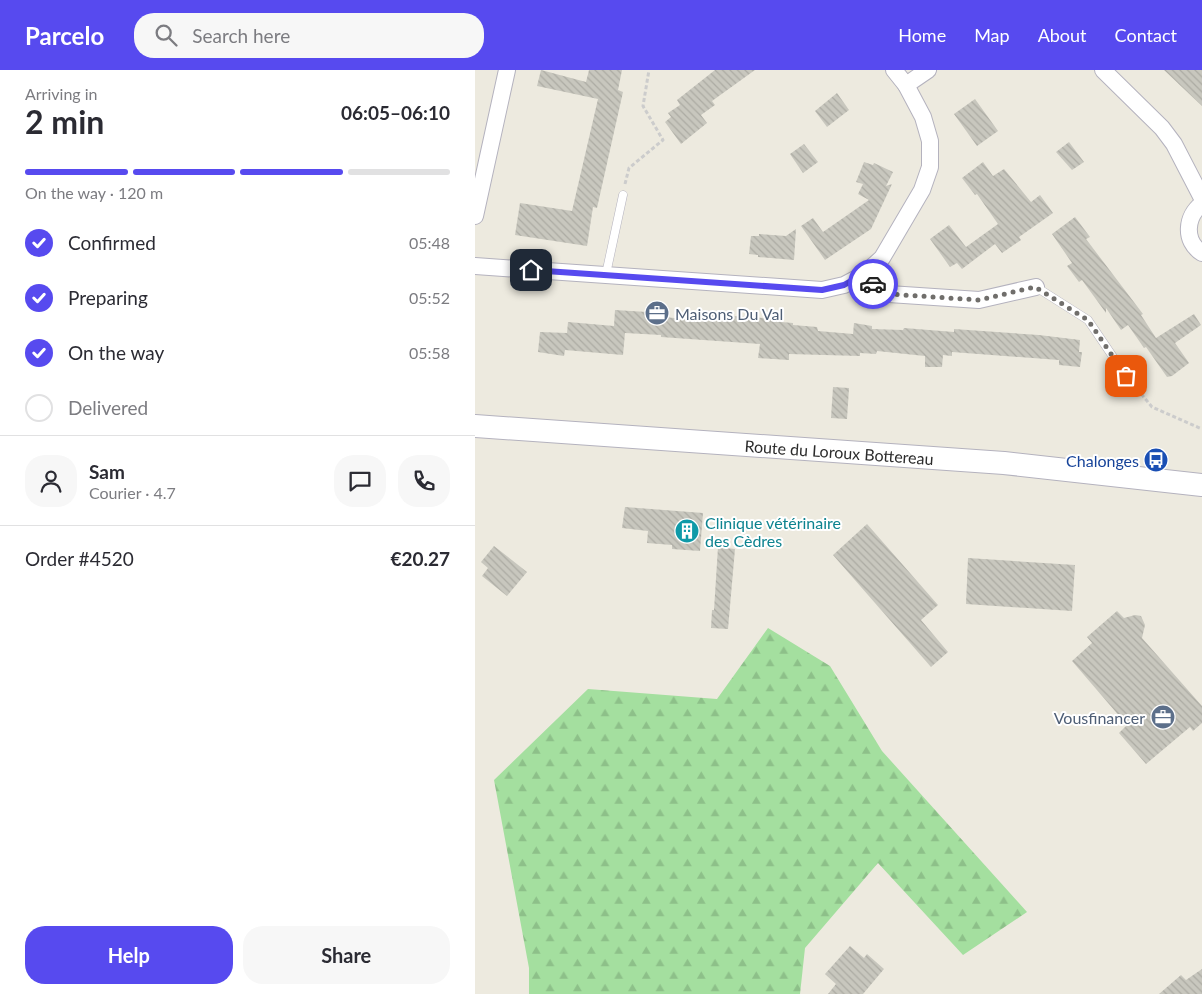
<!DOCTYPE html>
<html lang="en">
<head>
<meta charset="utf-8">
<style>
  :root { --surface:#fff; --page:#f7f7f7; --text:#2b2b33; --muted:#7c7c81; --line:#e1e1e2; --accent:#574aef }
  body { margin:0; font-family:Lato,sans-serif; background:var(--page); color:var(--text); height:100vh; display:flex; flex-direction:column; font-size:19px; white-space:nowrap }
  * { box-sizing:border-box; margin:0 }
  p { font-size:16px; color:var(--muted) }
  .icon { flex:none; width:28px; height:28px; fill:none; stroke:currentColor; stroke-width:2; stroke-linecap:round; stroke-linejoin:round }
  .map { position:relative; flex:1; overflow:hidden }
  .details { display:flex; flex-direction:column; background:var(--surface); width:475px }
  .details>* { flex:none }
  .pin { position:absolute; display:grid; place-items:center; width:42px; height:42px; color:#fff; margin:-21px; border-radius:10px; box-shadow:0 2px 8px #0006 }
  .courier { position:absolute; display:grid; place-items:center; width:50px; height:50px; margin:-25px; border:4px solid #574aef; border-radius:50%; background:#fff; color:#222; box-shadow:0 1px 6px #0007 }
  .overview em { font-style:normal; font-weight:700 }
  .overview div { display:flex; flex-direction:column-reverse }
  .overview { display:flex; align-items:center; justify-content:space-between; height:85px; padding:0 25px }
  h1 { font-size:32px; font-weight:700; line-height:38px }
  .bar { display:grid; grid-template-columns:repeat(4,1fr); gap:8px 5px; align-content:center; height:60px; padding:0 25px }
  .bar i { height:6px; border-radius:4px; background:var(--line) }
  .bar .on { background:var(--accent) }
  .bar p { grid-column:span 4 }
  .line { display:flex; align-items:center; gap:12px; padding:0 25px; border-top:1px solid var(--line) }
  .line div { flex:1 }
  .round { display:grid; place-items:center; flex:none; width:52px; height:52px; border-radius:20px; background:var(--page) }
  ol { padding:0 25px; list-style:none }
  li { display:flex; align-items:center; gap:15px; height:55px }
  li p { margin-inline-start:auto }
  li .icon { padding:5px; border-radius:50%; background:var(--accent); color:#fff; stroke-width:4 }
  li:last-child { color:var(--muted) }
  li i { width:28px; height:28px; border:2px solid var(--line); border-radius:50% }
  .primary-button { display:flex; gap:10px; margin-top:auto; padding:10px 25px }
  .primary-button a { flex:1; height:58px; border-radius:20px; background:var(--accent); color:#fff; font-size:20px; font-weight:700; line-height:58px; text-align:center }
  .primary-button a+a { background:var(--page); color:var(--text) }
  header { display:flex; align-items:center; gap:30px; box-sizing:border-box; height:70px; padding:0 25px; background:var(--accent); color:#fff }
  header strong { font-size:24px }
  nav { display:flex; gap:28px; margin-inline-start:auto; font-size:18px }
  .search { width:350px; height:45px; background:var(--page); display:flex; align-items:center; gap:12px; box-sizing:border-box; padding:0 18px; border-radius:20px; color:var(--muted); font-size:19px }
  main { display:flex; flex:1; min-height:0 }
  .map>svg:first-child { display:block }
  .forest { fill:url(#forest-firs) }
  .building { fill:url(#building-back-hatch) }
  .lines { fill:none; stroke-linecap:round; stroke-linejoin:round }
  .lane-casing { stroke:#b4b2be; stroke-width:9 }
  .street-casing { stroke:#b4b2be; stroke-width:18 }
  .secondary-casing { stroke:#b4b2be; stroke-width:24 }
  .path { stroke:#ccc; stroke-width:3; stroke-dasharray:4 2.5; stroke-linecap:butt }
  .lane { stroke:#fff; stroke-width:8 }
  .street { stroke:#fff; stroke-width:16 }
  .secondary { stroke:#fff; stroke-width:22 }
  .done { stroke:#706e6b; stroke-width:5; stroke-dasharray:0 9 }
  .route { stroke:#574aef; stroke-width:6 }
  .labels { text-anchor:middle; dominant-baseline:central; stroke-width:4; stroke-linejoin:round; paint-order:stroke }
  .service-label { font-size:16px; fill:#4e5e75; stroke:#fff; text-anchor:start }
  .street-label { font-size:16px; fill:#2c2c2c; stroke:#fff }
  .transit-label { font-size:16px; fill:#164399; stroke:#fff; text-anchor:end }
  .culture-label { font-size:16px; fill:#0d838f; stroke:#fff; text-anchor:start }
</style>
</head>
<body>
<header>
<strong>Parcelo</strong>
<div class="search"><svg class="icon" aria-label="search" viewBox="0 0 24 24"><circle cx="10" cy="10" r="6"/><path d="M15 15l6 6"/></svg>Search here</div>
<nav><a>Home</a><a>Map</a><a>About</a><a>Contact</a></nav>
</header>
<main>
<section class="details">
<div class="overview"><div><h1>2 min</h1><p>Arriving in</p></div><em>06:05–06:10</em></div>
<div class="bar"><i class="on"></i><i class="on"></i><i class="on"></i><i></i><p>On the way · 120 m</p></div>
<ol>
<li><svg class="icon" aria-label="check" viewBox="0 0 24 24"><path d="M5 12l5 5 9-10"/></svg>Confirmed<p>05:48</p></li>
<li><svg class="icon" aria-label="check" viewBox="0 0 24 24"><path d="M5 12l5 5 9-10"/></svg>Preparing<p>05:52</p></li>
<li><svg class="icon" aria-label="check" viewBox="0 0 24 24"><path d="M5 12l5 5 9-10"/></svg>On the way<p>05:58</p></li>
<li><i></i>Delivered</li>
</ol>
<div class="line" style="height:90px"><a class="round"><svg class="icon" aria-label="person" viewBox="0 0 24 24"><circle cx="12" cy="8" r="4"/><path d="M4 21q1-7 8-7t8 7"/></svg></a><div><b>Sam</b><p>Courier · 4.7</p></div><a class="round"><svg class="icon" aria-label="chat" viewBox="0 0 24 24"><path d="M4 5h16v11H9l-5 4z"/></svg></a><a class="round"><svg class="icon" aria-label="phone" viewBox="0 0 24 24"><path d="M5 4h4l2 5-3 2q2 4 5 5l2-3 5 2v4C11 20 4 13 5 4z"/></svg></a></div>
<div class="line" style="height:65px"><div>Order #4520</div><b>€20.27</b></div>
<div class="primary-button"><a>Help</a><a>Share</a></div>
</section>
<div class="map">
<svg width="727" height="924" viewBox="0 0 727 924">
  <defs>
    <pattern id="forest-firs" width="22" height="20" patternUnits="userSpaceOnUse" patternTransform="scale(1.25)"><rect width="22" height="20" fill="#a4df9f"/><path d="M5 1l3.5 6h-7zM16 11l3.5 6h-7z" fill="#8dc089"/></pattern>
    <pattern id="building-back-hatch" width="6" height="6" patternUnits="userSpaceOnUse" patternTransform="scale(1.25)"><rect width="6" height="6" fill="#c8c7be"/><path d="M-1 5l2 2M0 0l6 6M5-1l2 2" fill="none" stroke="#acaba3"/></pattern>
  </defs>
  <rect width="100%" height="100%" fill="#edeadf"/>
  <!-- forest -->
  <path class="forest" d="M 293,558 L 355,596 L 407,681 L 552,842 L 488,885 L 403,793 L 330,878 L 325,924 L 54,924 L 54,898 L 19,710 L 113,619 L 242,629 Z"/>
  <!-- building -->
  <g class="building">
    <path d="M 66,0 L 111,12 L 114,0 L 147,0 L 143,20 L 148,22 L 122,138 L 118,137 L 112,176 L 40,165 L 45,133 L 97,141 L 123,29 L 62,16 Z"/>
    <path d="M 240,0 L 280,0 L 237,31 L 240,35 L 226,45 L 232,53 L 206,74 L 190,52 L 196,47 L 193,43 L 205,35 L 202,30 Z"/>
    <path d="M 689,0 L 727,0 L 727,36 Z"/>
    <path d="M 362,23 L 374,40 L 352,57 L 340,41 Z"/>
    <path d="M 500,29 L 523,61 L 502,76 L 479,44 Z"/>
    <path d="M 594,72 L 609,92 L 597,100 L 581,82 Z"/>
    <path d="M 329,74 L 343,92 L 328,103 L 315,84 Z"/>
    <path d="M 389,92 L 398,95 L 399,93 L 418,102 L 411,116 L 417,114 L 396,159 L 350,190 L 326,156 L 338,148 L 348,162 L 394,130 L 383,124 L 388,114 L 381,112 Z"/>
    <path d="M 508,92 L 518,106 L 529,99 L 556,132 L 565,125 L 578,143 L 544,167 L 546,170 L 527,183 L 520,174 L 487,199 L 482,193 L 475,197 L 455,169 L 474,155 L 491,177 L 523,154 L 502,124 L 500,125 L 487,108 Z"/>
    <path d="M 600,147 L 615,167 L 611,169 L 668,244 L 666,245 L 681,268 L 719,244 L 726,255 L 700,273 L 714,293 L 697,306 L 692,307 L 671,277 L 669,278 L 653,255 L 646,260 L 631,238 L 631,243 L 607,210 L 604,212 L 592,196 L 597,193 L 577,164 Z"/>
    <path d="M 321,159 L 319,190 L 283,187 L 283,185 L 274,184 L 276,166 L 284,166 L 284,164 L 311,166 Z"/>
    <path d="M 140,240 L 188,243 L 188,247 L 223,250 L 224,244 L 306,249 L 306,252 L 318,253 L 318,255 L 342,257 L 343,261 L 378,264 L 379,253 L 397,256 L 397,259 L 428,260 L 429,258 L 479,262 L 479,259 L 564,265 L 605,270 L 604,282 L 607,282 L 605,297 L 584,295 L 584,290 L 477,282 L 477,286 L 468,285 L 467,297 L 450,297 L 450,286 L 402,281 L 401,284 L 385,283 L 385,286 L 314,284 L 314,290 L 283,288 L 285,274 L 186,267 L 186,265 L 150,263 L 148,285 L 90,280 L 89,286 L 63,282 L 65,262 L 92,263 L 93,252 L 139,256 Z"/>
    <path d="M 358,317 L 374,318 L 372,349 L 356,348 Z"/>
    <path d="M 150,437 L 228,443 L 225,481 L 197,479 L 197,475 L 172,473 L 173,461 L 147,458 Z"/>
    <path d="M 392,454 L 463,535 L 446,550 L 473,582 L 456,597 L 358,485 Z"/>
    <path d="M 19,476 L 52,502 L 32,526 L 7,506 L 13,498 L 6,492 Z"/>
    <path d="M 243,477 L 260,479 L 253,559 L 236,558 L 237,540 L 239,540 Z"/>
    <path d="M 493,488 L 600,495 L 597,541 L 491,534 Z"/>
    <path d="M 642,541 L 649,548 L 660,545 L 666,546 L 670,555 L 667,568 L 727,636 L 727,653 L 718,661 L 715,657 L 671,694 L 644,663 L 652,655 L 597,591 L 617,573 L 612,567 Z"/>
    <path d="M 375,876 L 389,888 L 392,884 L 409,899 L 388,924 L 353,924 L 361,914 L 350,904 Z"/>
    <path d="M 727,899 L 727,924 L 684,924 L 706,905 L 711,910 Z"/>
  </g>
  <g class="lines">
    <defs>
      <g id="lane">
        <path d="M 131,204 L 148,125"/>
        <path d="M 561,217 L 613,250 L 651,306"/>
      </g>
      <g id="street">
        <path d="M 628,0 L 687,58 L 699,74 L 727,128"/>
        <path d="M 431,15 L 453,0"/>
        <path d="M 727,134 C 711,146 708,171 727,183"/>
        <path d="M 0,146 L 32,0"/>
        <path d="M 0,196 L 347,220 L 369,215 L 388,205 L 407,188 L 447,120 L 455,97 L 455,71 L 448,47 L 431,15 L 419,0"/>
        <path d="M 388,205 L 400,216 L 414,224 L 504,230 L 561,217"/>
      </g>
      <g id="secondary">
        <path id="s1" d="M 0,356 L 529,393 L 727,415"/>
      </g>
    </defs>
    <!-- lane casing -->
    <use href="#lane" class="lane-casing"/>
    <!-- street casing -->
    <use href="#street" class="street-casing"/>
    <!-- secondary casing -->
    <use href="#secondary" class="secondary-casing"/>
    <!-- path -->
    <g class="path">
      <path d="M 150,114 L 154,98 L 188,70 L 168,36 L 174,0"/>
      <path d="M 658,314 L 677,337 L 727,359"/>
    </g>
    <!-- lane -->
    <use href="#lane" class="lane"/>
    <!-- street -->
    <use href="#street" class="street"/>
    <!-- secondary -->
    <use href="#secondary" class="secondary"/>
  </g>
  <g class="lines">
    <!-- done -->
    <path class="done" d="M 398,214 L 414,224 L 504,230 L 560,217 L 613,250 L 651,306"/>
    <!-- route -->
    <path class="route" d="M 56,200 L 347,220 L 369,215 L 388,204 L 398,214"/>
  </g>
  <!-- icons -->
  <defs>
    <symbol id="office-disc" viewBox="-11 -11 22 22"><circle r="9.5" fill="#5c6f8a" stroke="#fff"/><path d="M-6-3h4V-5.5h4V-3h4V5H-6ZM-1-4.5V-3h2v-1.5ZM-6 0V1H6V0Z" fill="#fff"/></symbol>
    <symbol id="bus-disc" viewBox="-11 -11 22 22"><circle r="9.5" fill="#1a4fb4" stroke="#fff"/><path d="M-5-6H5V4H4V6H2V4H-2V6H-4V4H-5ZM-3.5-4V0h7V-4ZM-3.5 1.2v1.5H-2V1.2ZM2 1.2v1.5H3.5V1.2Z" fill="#fff"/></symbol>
    <symbol id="building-disc" viewBox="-11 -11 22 22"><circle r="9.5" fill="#0f9aa8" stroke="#fff"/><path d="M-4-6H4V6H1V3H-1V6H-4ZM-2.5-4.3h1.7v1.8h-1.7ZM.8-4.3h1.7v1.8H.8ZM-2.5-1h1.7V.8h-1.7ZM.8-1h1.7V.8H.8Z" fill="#fff"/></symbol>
  </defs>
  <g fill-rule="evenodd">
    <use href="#office-disc" x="168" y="229" width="28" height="28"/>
    <use href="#bus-disc" x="667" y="376" width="28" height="28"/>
    <use href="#building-disc" x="198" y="447" width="28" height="28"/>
    <use href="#office-disc" x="674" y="633" width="28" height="28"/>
  </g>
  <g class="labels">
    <!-- service labels -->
    <g class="service-label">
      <text x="200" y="243">Maisons Du Val</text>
      <text x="670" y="647" text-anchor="end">Vousfinancer</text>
    </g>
    <!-- street labels -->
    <g class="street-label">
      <text stroke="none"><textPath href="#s1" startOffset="365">Route du Loroux Bottereau</textPath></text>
    </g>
    <!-- transit labels -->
    <g class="transit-label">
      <text x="664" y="390">Chalonges</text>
    </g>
    <!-- culture labels -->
    <g class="culture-label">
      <text x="230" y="452">Clinique vétérinaire<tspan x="230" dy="18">des Cèdres</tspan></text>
    </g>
  </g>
</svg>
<div class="pin" style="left:651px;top:306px;background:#ea580c"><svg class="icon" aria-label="bag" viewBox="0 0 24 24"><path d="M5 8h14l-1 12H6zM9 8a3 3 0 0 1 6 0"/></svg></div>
<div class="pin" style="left:56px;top:200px;background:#1f2937"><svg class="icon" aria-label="home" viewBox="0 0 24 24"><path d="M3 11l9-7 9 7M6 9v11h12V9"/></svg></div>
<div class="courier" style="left:398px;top:214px"><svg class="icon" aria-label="car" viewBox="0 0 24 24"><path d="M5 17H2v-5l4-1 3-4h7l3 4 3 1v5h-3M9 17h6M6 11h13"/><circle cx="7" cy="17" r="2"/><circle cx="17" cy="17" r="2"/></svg></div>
</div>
</main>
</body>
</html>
